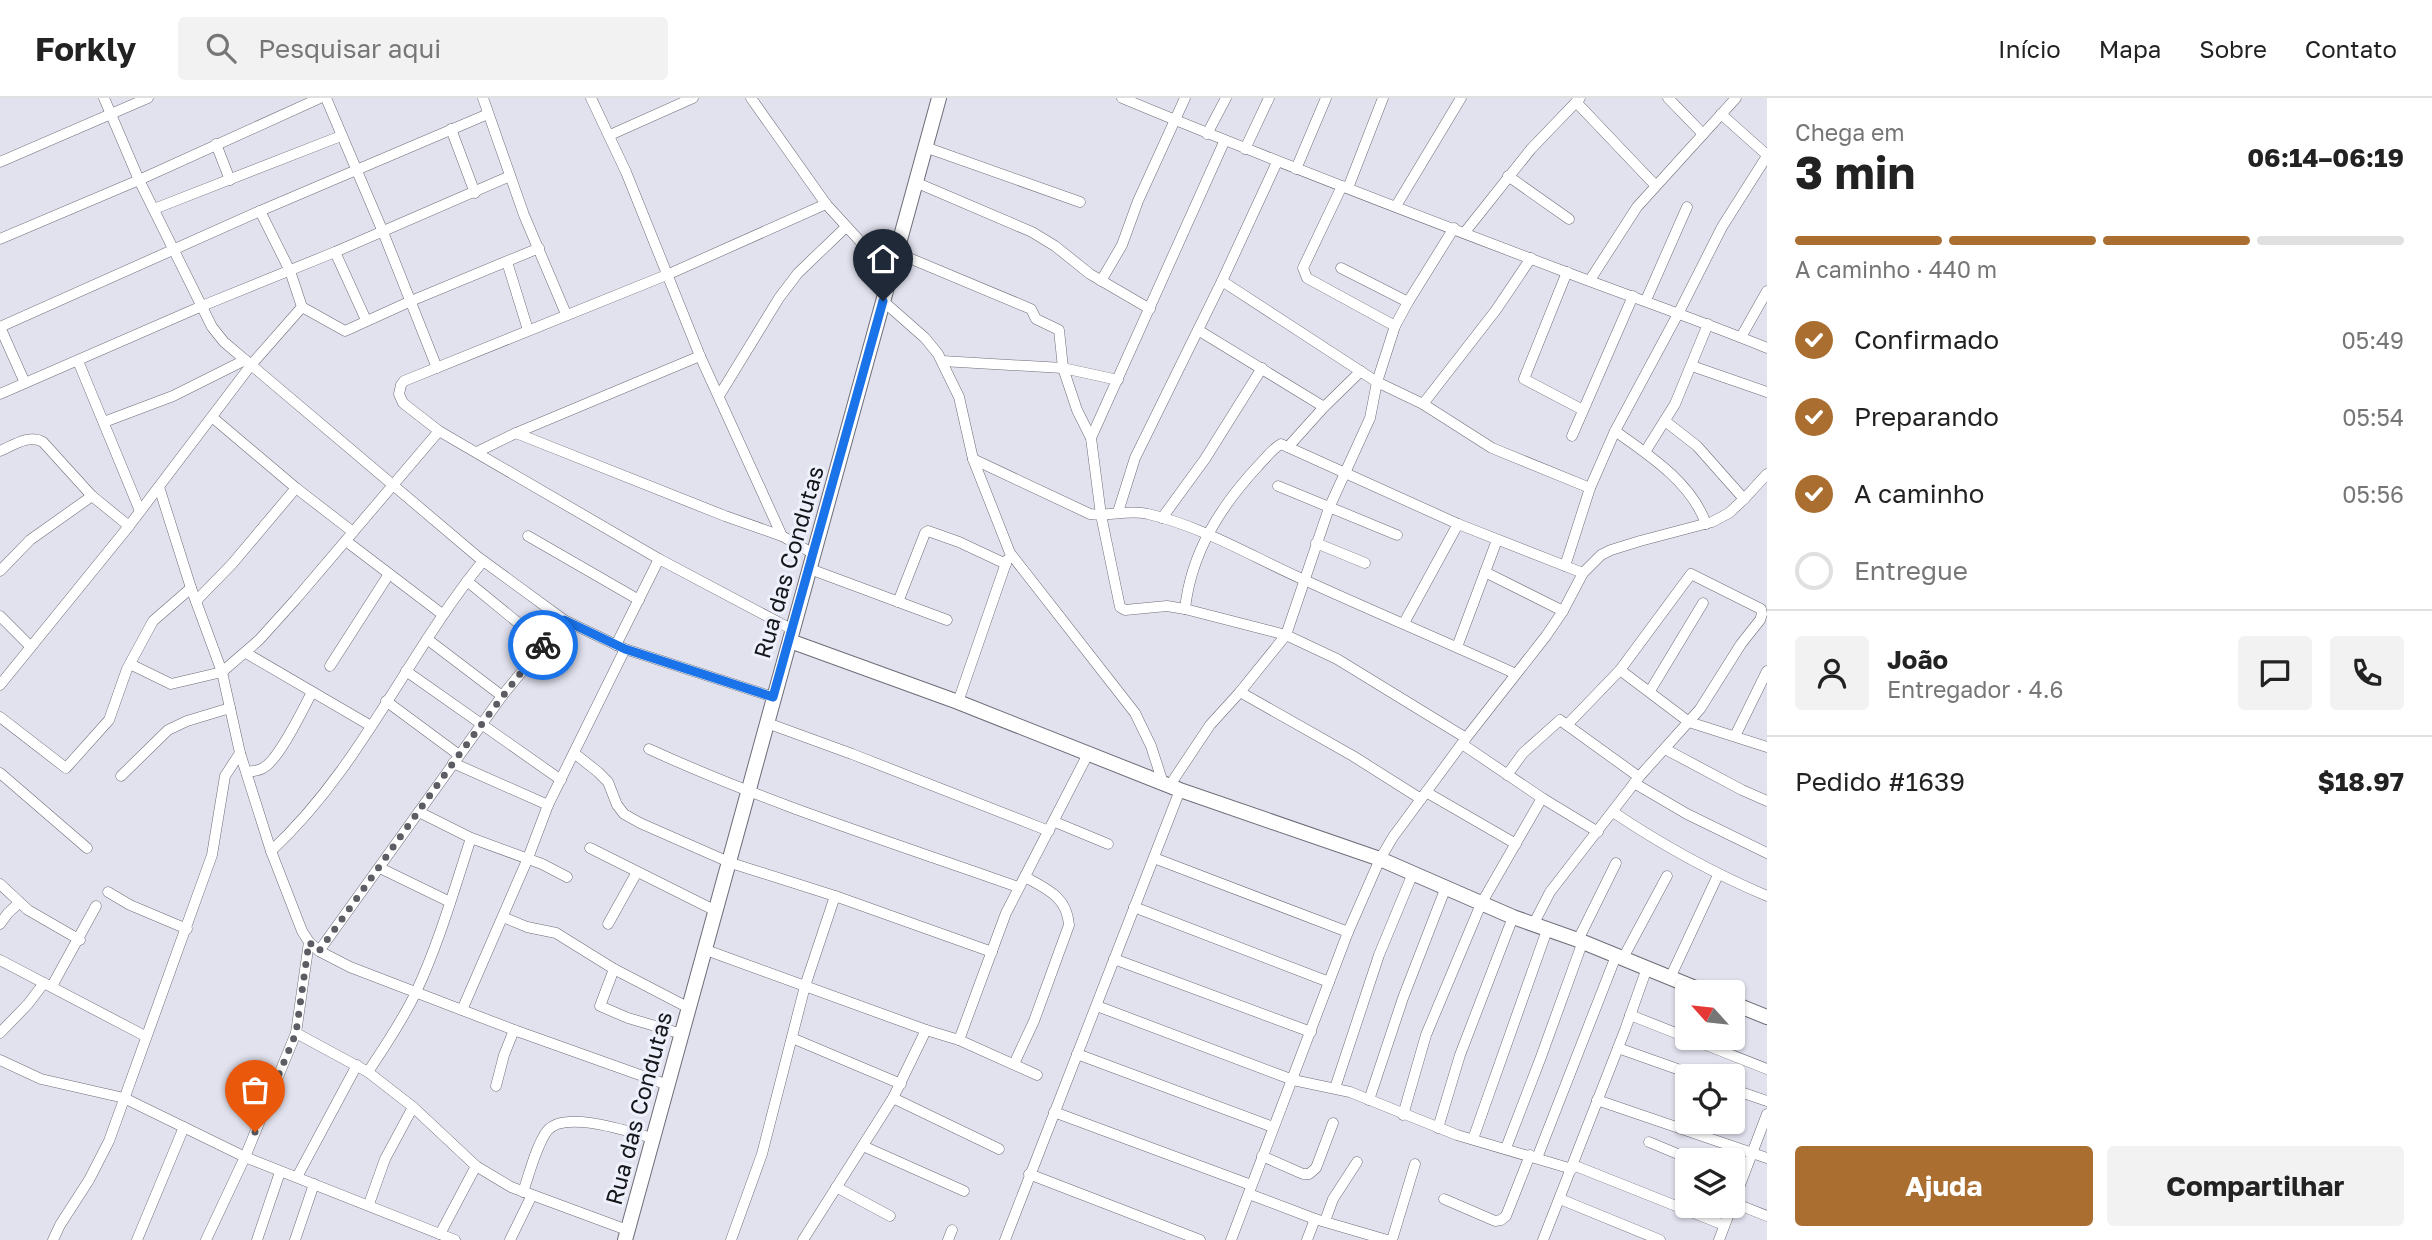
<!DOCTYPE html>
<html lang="pt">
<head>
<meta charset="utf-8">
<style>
  :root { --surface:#fff; --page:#f2f2f2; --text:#222; --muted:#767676; --line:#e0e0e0; --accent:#aa6f30 }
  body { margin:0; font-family:"Golos Text",sans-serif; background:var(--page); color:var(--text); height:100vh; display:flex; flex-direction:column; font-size:26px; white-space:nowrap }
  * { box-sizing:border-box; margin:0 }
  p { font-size:23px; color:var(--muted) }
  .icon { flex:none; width:38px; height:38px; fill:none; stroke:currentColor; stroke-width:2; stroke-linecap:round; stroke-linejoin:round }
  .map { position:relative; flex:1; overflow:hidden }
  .side { display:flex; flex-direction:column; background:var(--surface); width:665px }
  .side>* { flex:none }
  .needle { width:46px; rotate:297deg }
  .controls { position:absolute; left:1675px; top:882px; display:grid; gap:14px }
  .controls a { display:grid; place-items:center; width:70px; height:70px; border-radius:7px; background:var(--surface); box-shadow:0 2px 5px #0004; font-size:35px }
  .pin { position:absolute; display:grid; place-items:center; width:60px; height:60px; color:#fff; margin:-72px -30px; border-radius:50% 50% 50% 0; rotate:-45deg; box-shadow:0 0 7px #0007 }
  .pin .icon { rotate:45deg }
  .courier { position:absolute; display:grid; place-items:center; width:70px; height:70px; margin:-35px; border:5px solid #1a73e8; border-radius:50%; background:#fff; color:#222; box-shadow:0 2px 9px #0007 }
  .summary em { font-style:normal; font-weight:700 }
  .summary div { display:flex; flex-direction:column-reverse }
  .summary { display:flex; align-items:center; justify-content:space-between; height:119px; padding:0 28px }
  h1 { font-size:46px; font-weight:700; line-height:52px }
  .bar { display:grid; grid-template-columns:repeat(4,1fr); gap:10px 7px; align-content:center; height:84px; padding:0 28px }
  .bar i { height:9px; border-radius:5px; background:var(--line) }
  .bar .on { background:var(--accent) }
  .bar p { grid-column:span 4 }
  .line { display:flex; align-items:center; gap:18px; padding:0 28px; border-top:2px solid var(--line) }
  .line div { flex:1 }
  .round { display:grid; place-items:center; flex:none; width:74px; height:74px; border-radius:7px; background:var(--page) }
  ol { padding:0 28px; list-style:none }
  li { display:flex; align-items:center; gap:21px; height:77px }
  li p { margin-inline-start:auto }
  li .icon { padding:7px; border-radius:50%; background:var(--accent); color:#fff; stroke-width:4 }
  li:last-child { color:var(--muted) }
  li i { width:38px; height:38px; border:4px solid var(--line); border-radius:50% }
  .cta { display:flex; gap:14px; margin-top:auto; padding:14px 28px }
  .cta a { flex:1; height:80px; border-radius:7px; background:var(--accent); color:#fff; font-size:28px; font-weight:700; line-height:80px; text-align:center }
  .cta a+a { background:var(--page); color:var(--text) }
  header { display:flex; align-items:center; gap:42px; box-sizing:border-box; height:98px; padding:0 35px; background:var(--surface); border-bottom:2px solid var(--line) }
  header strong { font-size:33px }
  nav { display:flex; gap:38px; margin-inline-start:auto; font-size:24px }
  .search { width:490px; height:63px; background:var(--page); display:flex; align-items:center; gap:18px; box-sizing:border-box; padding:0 24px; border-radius:7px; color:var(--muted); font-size:26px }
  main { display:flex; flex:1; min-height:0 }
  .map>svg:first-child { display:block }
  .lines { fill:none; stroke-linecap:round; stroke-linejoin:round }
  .street-casing { stroke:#6c6d78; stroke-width:11 }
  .secondary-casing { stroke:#6c6d78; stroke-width:16 }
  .street { stroke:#fff; stroke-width:10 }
  .secondary { stroke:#fff; stroke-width:14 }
  .done { stroke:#5c5d64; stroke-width:7; stroke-dasharray:0 12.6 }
  .route { stroke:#1a73e8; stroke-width:9 }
  .labels { text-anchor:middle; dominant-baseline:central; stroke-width:6; stroke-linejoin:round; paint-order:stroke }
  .street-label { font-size:23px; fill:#15161a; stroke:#eef0fc }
</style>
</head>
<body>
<header>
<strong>Forkly</strong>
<div class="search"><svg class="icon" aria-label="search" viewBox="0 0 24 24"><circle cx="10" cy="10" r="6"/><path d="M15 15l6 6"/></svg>Pesquisar aqui</div>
<nav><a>Início</a><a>Mapa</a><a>Sobre</a><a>Contato</a></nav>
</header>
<main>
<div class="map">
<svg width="1767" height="1142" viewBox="0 0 1767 1142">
  <rect width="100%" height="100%" fill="#e1e2ee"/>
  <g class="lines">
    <defs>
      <g id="street">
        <path d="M 104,0 L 139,82 L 212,229 L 224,244 L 478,459 L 564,522 L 625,551 L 773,599"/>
        <path d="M 326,0 L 383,134 L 437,270"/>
        <path d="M 483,0 L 524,117 L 566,216"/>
        <path d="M 591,0 L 626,74 L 700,258 L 782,438"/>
        <path d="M 751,0 L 826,106 L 890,176"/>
        <path d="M 1122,0 C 1268,61 1415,117 1563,173 C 1631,199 1699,222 1767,250"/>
        <path d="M 1668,0 L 1703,36"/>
        <path d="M 1576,4 L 1655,87"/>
        <path d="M 1721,16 L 1767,57"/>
        <path d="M 451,31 L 475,95"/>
        <path d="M 1207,36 L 1226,0"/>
        <path d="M 610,37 L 693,0"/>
        <path d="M 1224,44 L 1091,340 L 1101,417 L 1120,509 L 1125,512 L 1167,508 L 1185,511 L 1286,537 L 1337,561 L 1466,640"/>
        <path d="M 216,46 L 230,82"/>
        <path d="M 925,49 L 1080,104"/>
        <path d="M 1245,51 L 1269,0"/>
        <path d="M 0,64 L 148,0"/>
        <path d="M 1296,71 L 1326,0"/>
        <path d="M 1508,78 L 1569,121"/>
        <path d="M 915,84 L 1032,134 L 1055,148 L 1090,176 L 1150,211"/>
        <path d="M 1342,88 L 1303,170 L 1307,180 L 1395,228"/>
        <path d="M 1348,90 L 1383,0"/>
        <path d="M 1396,108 L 1461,0"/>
        <path d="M 154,111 L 341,38"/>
        <path d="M 1465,134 L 1531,51 L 1580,0"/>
        <path d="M 0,141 L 139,82 L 320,0"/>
        <path d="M 335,154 L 366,222"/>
        <path d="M 897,155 L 1031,211 L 1036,221 L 1059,232 L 1063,270 L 1077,312 L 1091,340"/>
        <path d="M 507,164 L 528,232"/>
        <path d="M 1341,170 L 1408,204"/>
        <path d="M 1567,174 L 1524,281 L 1583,312"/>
        <path d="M 1590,182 L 1637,109 L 1736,0"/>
        <path d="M 1101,183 L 1122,147 L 1138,103 L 1185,0"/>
        <path d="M 1222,183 L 1377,284 L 1423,306 L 1496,212 L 1531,160"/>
        <path d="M 1646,202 L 1687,109"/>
        <path d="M 883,203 L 925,240 L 938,256 L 959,299 L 973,361 L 1010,455 L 1135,615 L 1151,648 L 1163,685"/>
        <path d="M 302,209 L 345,233 L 411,203 L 539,150"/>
        <path d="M 0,229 L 260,113 L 488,16"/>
        <path d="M 0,229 L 25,285"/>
        <path d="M 1198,232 L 1324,309"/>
        <path d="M 1741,239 L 1767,193"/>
        <path d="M 78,263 L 140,413"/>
        <path d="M 942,263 L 1063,270 L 1118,282"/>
        <path d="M 1692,268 L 1767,294"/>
        <path d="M 0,296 L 202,208 L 335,154 L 510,78"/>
        <path d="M 719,298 L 779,200 L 798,175 L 846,129"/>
        <path d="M 1423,306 L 1492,350 L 1590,390"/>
        <path d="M 212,319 L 296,390 L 353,434"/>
        <path d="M 1665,323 L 1697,348 L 1744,401"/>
        <path d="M 104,324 L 173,298 L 245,262"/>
        <path d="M 1615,333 C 1649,357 1692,385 1706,426"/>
        <path d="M 516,335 L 725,418 L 782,438 L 814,456"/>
        <path d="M 1572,338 L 1633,198"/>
        <path d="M 1288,349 L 1324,309 L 1361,273"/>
        <path d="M 0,353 C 14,347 29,336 43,344 L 92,398 L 129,428"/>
        <path d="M 477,354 L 516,335 L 700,258"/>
        <path d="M 1645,354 L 1675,306 L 1708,226"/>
        <path d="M 973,361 L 1090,416 C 1109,419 1128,411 1148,416 C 1201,428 1251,458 1300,480 C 1372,513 1444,543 1516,576"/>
        <path d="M 1278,388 L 1397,437"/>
        <path d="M 159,389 L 191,490 L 222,574 L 240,655 L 271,753 L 302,833 L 309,844 L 296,935 L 245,1059 L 206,1142"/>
        <path d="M 1118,414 L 1135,360 L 1222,183 L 1277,64"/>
        <path d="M 1162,420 L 1205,361 L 1262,270"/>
        <path d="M 528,438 L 639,502"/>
        <path d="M 346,443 L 442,516"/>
        <path d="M 1316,445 L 1365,465"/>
        <path d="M 1565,468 L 1590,390 L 1615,333 L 1679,214 L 1722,129 L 1767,58"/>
        <path d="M 810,471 L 947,522"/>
        <path d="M 0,473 L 30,442 L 92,398"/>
        <path d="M 1485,474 L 1563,513"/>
        <path d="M 467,483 L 544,546"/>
        <path d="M 196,503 L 232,466 L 296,390"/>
        <path d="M 898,504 L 925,435 L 928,433 L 959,444 L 1006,466"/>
        <path d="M 1185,511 C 1191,455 1220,409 1258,368 C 1265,361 1272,351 1281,346 L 1458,426 L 1583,475"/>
        <path d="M 0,518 L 30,548"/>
        <path d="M 1404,525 L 1458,426"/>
        <path d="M 793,532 L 659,461 L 439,333 L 403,305 L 399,296 L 401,287 L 404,283 L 669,176 L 826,106"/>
        <path d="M 427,541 L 502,598"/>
        <path d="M 616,547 L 659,461"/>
        <path d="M 1457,549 L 1497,442"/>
        <path d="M 246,555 L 371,628"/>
        <path d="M 130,566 L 171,586 L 222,574 L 259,542 L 296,501 L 439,333"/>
        <path d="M 330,568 L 389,476"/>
        <path d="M 1620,572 L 1689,624 L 1767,649"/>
        <path d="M 406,573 L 561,682"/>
        <path d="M 0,587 L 129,428 L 251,267 L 302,209 L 290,173 L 260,113"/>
        <path d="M 1650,593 L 1703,505"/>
        <path d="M 1240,594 L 1353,658 L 1421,701"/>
        <path d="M 386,603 L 459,657"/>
        <path d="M 958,604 L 1007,462"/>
        <path d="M 0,619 L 66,670 L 109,622 L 127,571 L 153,523 L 191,490"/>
        <path d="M 767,625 L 852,656 L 1049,733"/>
        <path d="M 1735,638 L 1767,573"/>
        <path d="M 1462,646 L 1542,700 L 1598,734"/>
        <path d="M 649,651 C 769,706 894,745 1018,789"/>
        <path d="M 1665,651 L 1742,692 L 1767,703"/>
        <path d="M 574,655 L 598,674 L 608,684 L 617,707 L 624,716 L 640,725 L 731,765 L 835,798 L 992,854"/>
        <path d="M 453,665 L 548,707"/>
        <path d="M 247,674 C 252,673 259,673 263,670 C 279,662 303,611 312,594"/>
        <path d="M 0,675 L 87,750"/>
        <path d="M 1507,677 L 1523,655 L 1560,622 L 1639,679"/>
        <path d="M 121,678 L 168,632 L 187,623 L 230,610"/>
        <path d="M 1634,685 L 1687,716 L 1767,755"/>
        <path d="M 1170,687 L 1210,627 L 1240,594 L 1286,537 L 1329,410 L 1370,320 L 1377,284 L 1395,228 L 1408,204 L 1454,130"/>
        <path d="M 1426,694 L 1516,746"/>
        <path d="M 419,714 L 471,740 L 542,766 L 567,779"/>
        <path d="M 1613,714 C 1662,747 1713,775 1767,798"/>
        <path d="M 1055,724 L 1108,746"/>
        <path d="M 590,750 L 716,813"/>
        <path d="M 271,753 C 360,671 407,556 483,463"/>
        <path d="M 1154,760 L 1348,834"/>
        <path d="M 380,770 L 450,804"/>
        <path d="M 0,786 L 28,812 L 80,842"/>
        <path d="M 108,794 L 130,807 L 187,831"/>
        <path d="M 1134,809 L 1329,884"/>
        <path d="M 503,819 L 527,829 L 556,835 L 614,871 L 689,910"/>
        <path d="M 0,826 L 8,815 L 19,805"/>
        <path d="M 608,826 L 637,774"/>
        <path d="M 1533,827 L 1550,794 L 1639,679 L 1700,611 L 1741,546 L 1760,522 L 1762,516 L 1761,511 L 1691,476 L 1620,572 L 1567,627"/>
        <path d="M 1578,842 L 1616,765"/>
        <path d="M 309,844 L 319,853 L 502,598 L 564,522"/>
        <path d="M 706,852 L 926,932 L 959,942 L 1037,977"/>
        <path d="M 319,853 L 350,869 L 514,932 L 668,987"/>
        <path d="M 1623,860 L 1667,778"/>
        <path d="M 1114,861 L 1311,934"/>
        <path d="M 0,862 L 145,938"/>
        <path d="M 614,871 L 600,908 L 628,920 L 682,936"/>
        <path d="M 1670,880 L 1718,777"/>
        <path d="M 52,888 L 96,808"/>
        <path d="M 1097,908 L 1293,982 L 1350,994 L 1457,1037 L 1572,1071"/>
        <path d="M 462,912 L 528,760 L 548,707 L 625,551"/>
        <path d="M 1630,917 L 1767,971"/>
        <path d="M 0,935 L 28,906 L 44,885"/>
        <path d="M 296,935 L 368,974 L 413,1009 L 476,1068 L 511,1089 L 627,1132"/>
        <path d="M 792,940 L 901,986"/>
        <path d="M 959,942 L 1006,815 L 1089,654"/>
        <path d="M 1618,950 L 1697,978"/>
        <path d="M 1077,956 L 1273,1029"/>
        <path d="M 0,962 L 41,981 L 124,1000 L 245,1059 L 455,1142"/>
        <path d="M 1014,966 L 1034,923 L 1069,827 C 1067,799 1047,791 1025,779"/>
        <path d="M 368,974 C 385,948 403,922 416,894 C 439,845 454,792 471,740"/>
        <path d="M 496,988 L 504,957 L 514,932"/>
        <path d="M 1335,990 L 1379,857 L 1413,775"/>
        <path d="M 1732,991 L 1767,1003"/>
        <path d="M 893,1000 L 999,1051"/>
        <path d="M 1369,1002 L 1403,900 L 1446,789"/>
        <path d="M 1597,1002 L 1767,1060"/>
        <path d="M 1054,1014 L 1251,1087"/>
        <path d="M 1403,1017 L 1426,937 L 1481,806 L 1542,700"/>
        <path d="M 1438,1030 L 1460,957 L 1513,819"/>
        <path d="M 1473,1041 L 1547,832"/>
        <path d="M 1649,1044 L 1692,1062"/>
        <path d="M 863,1048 L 964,1093"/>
        <path d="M 1506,1050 L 1541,959 L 1583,843"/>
        <path d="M 1262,1058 L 1303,1076 L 1309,1076 L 1316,1070 L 1333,1025"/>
        <path d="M 1537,1060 L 1616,858"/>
        <path d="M 1573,1067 L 1724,1127"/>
        <path d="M 1029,1076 L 1200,1142"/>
        <path d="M 297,1079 L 357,967"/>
        <path d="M 836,1089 L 890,1118"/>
        <path d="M 523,1094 C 529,1077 536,1048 547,1033 C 564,1011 630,1034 652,1040"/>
        <path d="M 1249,1096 L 1315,1121 L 1387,1142"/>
        <path d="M 1444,1101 L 1495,1123 L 1501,1122 L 1506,1118 L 1530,1057"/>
        <path d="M 1560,1101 L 1660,1142"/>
        <path d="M 1734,1105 L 1767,1118"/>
        <path d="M 369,1106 L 385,1061 L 413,1009"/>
        <path d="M 1325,1123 L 1333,1101 L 1357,1064"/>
        <path d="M 440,1136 L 476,1068"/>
        <path d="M 53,1142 L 60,1127 L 89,1082 L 109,1043 L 212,757 L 225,678 L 240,655"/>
        <path d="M 137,1142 L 184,1029"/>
        <path d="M 257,1142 L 280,1074"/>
        <path d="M 295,1142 L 314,1086"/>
        <path d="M 510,1142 L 532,1097"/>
        <path d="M 731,1142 L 762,1056 L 805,888 L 835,798"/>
        <path d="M 803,1142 L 893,1000 L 926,932"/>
        <path d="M 948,1142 L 952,1132"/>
        <path d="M 1005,1142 L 1180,692"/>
        <path d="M 1231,1142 L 1348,834 L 1380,761 L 1393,739 L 1466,640 L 1546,538 L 1563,513 L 1583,475 L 1601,457 L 1611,452 L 1640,443 L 1712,424 L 1729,415 L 1744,401 L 1767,376"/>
        <path d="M 1307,1142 L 1315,1121"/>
        <path d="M 1392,1142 L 1415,1066"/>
        <path d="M 1543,1142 L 1625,932 L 1647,870"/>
        <path d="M 1719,1142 L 1767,1016"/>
      </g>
      <g id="secondary">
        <path d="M 790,543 L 958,604 L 1180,692 L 1380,761 L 1513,819 L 1578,842 L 1705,894"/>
        <path d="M 1732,905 L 1767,919"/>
        <path d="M 625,1142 C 731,762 834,381 939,0"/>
      </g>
    </defs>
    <!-- street casing -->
    <use href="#street" class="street-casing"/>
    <!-- secondary casing -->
    <use href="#secondary" class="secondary-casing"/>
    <!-- street -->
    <use href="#street" class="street"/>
    <!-- secondary -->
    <use href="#secondary" class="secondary"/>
  </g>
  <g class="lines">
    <!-- done -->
    <path class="done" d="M 255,1034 L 296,935 L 309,844 L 319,853 C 393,751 463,646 543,547"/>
    <!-- route -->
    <path class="route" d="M 543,547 L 564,522 L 625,551 L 773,599 L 883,203"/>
  </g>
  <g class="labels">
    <!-- street labels -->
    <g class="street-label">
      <text transform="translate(788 464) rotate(-74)">Rua das Condutas</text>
      <text transform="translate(638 1010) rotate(-75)">Rua das Condutas</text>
    </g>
  </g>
</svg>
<div class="controls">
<a><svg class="needle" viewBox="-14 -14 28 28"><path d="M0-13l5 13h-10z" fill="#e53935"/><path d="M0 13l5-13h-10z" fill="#767676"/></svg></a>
<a><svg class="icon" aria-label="locate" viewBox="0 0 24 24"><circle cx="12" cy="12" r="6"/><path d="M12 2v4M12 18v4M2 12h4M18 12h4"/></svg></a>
<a><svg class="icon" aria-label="layers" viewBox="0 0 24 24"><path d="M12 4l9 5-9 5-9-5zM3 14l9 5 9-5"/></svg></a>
</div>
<div class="pin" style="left:255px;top:1034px;background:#ea580c"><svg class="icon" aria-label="bag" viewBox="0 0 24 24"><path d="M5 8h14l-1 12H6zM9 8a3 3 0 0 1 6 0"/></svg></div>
<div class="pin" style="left:883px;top:203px;background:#1f2937"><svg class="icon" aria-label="home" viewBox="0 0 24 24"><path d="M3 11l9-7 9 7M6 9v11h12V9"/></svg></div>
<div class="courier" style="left:543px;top:547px"><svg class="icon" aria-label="bike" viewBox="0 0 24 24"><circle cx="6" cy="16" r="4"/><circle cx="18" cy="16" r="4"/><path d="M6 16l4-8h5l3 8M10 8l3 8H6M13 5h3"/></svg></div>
</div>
<section class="side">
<div class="summary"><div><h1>3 min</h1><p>Chega em</p></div><em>06:14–06:19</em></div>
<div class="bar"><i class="on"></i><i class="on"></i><i class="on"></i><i></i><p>A caminho · 440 m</p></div>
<ol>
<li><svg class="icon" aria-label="check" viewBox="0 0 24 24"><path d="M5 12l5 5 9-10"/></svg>Confirmado<p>05:49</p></li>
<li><svg class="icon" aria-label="check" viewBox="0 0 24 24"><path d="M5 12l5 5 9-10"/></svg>Preparando<p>05:54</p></li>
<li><svg class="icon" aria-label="check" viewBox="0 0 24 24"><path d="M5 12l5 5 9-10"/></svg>A caminho<p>05:56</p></li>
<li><i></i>Entregue</li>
</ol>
<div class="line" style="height:126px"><a class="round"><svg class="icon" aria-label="person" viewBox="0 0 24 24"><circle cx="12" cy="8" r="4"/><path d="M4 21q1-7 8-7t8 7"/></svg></a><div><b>João</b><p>Entregador · 4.6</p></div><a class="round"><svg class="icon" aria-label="chat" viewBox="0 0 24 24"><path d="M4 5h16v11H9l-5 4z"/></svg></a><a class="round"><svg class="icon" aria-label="phone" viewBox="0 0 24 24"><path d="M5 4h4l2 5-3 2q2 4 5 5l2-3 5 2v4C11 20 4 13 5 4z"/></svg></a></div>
<div class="line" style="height:91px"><div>Pedido #1639</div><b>$18.97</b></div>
<div class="cta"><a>Ajuda</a><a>Compartilhar</a></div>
</section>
</main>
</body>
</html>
